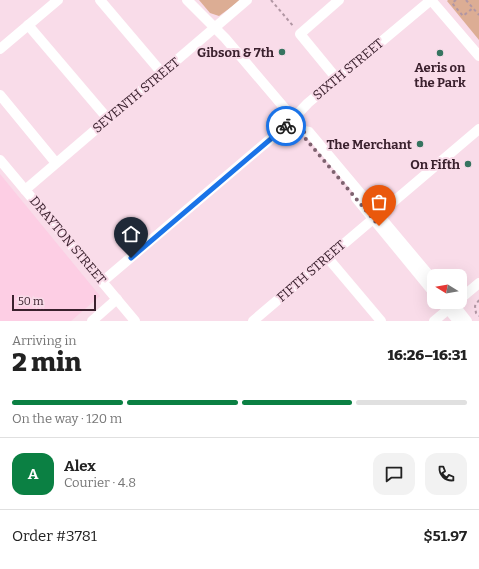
<!DOCTYPE html>
<html lang="en">
<head>
<meta charset="utf-8">
<style>
  :root { --surface:#fff; --page:#f2f2f2; --text:#222; --muted:#767676; --line:#e0e0e0; --accent:#0b8043 }
  body { margin:0; font-family:Bitter,serif; background:var(--page); color:var(--text); height:100vh; display:flex; flex-direction:column; font-size:15px; white-space:nowrap }
  * { box-sizing:border-box; margin:0 }
  p { font-size:13px; color:var(--muted) }
  .icon { flex:none; width:22px; height:22px; fill:none; stroke:currentColor; stroke-width:2; stroke-linecap:round; stroke-linejoin:round }
  .map { position:relative; height:321px; overflow:hidden }
  .drawer { display:flex; flex-direction:column; background:var(--surface); flex:1 }
  .drawer>* { flex:none }
  .needle { width:26px; rotate:281deg }
  .controls { position:absolute; left:427px; top:269px; display:grid; gap:8px }
  .controls a { display:grid; place-items:center; width:40px; height:40px; border-radius:8px; background:var(--surface); box-shadow:0 4px 16px #0002; font-size:20px }
  .scale { position:absolute; left:12px; bottom:10px; width:84px; box-sizing:border-box; padding-left:4px; border:2px solid #3b212e; border-top:0; font-size:11px; line-height:14px; white-space:nowrap; color:#3b212e; -webkit-text-stroke:3px #f9dce9; paint-order:stroke }
  .pin { position:absolute; display:grid; place-items:center; width:34px; height:34px; color:#fff; margin:-41px -17px; border-radius:50% 50% 50% 0; rotate:-45deg; box-shadow:0 0 4px #0007 }
  .pin .icon { rotate:45deg }
  .courier { position:absolute; display:grid; place-items:center; width:40px; height:40px; margin:-20px; border:3px solid #1a73e8; border-radius:50%; background:#fff; color:#222; box-shadow:0 1px 5px #0007 }
  .overview em { font-style:normal; font-weight:800 }
  .overview div { display:flex; flex-direction:column-reverse }
  .overview { display:flex; align-items:center; justify-content:space-between; height:68px; padding:0 12px }
  h1 { font-size:26px; font-weight:800; line-height:30px }
  .bar { display:grid; grid-template-columns:repeat(4,1fr); gap:6px 4px; align-content:center; height:48px; padding:0 12px }
  .bar i { height:5px; border-radius:3px; background:var(--line) }
  .bar .current { background:var(--accent) }
  .bar p { grid-column:span 4 }
  .line { display:flex; align-items:center; gap:10px; padding:0 12px; border-top:1px solid var(--line) }
  .line div { flex:1 }
  .round { display:grid; place-items:center; flex:none; width:42px; height:42px; border-radius:12px; background:var(--page) }
  .map>svg:first-child { display:block }
  .built { fill:#fdcee4 }
  .green { fill:#dcad94 }
  .lines { fill:none; stroke-linecap:round; stroke-linejoin:round }
  .path { stroke:#b196a3; stroke-width:2; stroke-dasharray:3 3; stroke-linecap:butt }
  .street { stroke:#fff; stroke-width:10 }
  .done { stroke:#7e626f; stroke-width:4; stroke-dasharray:0 7.2 }
  .route { stroke:#1a73e8; stroke-width:5 }
  .poi-dot { fill:#377460; stroke:#f9dce9; stroke-width:1.5 }
  .labels { text-anchor:middle; dominant-baseline:central; stroke-width:4; stroke-linejoin:round; paint-order:stroke }
  .poi-label { font-size:13px; font-weight:bold; fill:#3b212e; stroke:#f9dce9; text-anchor:end }
  .street-label { font-size:13px; fill:#3b212e; stroke:#f9dce9 }
</style>
</head>
<body>
<div class="map">
<svg width="479" height="321" viewBox="0 0 479 321">
  <rect width="100%" height="100%" fill="#f9dce9"/>
  <!-- built -->
  <path class="built" d="M 0,174 L 100,296 L 71,321 L 0,321 Z"/>
  <!-- green -->
  <g class="green">
    <path d="M 199,0 L 241,0 L 219,16 L 210,13 Z"/>
    <path d="M 448,0 L 479,0 L 479,40 L 447,1 Z"/>
  </g>
  <g class="lines">
    <!-- path -->
    <g class="path">
      <path d="M 271,0 L 294,27"/>
      <path d="M 456,0 L 452,3 L 463,16 L 473,8"/>
      <path d="M 466,0 L 479,15"/>
      <path d="M 479,300 L 475,306 L 476,313 L 479,316"/>
    </g>
    <!-- street -->
    <g class="street">
      <path d="M 100,0 L 162,73"/>
      <path d="M 187,0 L 225,38 L 304,131 L 309,132 L 434,281"/>
      <path d="M 431,0 L 479,56"/>
      <path d="M 28,25 L 108,119"/>
      <path d="M 0,49 L 58,0"/>
      <path d="M 337,79 L 300,34 L 339,0"/>
      <path d="M 0,95 L 56,163"/>
      <path d="M 0,160 L 135,321"/>
      <path d="M 25,190 L 247,0"/>
      <path d="M 356,198 L 434,293"/>
      <path d="M 327,257 L 381,321"/>
      <path d="M 102,282 L 288,124 L 308,103 L 431,0"/>
      <path d="M 460,299 L 479,283"/>
      <path d="M 442,302 L 458,321"/>
      <path d="M 452,302 L 467,321"/>
      <path d="M 92,321 L 117,299"/>
      <path d="M 253,321 L 479,129"/>
      <path d="M 434,321 L 457,302"/>
    </g>
  </g>
  <g class="lines">
    <!-- done -->
    <path class="done" d="M 286,126 L 292,118 L 304,131 L 305,138 L 379,226"/>
    <!-- route -->
    <path class="route" d="M 131,258 L 286,126"/>
  </g>
  <!-- markers -->
  <g class="poi-dot">
    <circle cx="282" cy="52" r="4"/>
    <circle cx="440" cy="53" r="4"/>
    <circle cx="420" cy="144" r="4"/>
    <circle cx="468" cy="164" r="4"/>
  </g>
  <g class="labels">
    <!-- poi labels -->
    <g class="poi-label">
      <text x="274" y="52">Gibson &amp; 7th</text>
      <text x="440" y="67" text-anchor="middle">Aeris on<tspan x="440" dy="15">the Park</tspan></text>
      <text x="412" y="144">The Merchant</text>
      <text x="460" y="164">On Fifth</text>
    </g>
    <!-- street labels -->
    <g class="street-label">
      <text transform="translate(348 69) rotate(-40)">SIXTH STREET</text>
      <text transform="translate(136 95) rotate(-40)">SEVENTH STREET</text>
      <text transform="translate(68 240) rotate(50)">DRAYTON STREET</text>
      <text transform="translate(311 271) rotate(-41)">FIFTH STREET</text>
    </g>
  </g>
</svg>
<div class="controls">
<a><svg class="needle" viewBox="-14 -14 28 28"><path d="M0-13l5 13h-10z" fill="#e53935"/><path d="M0 13l5-13h-10z" fill="#767676"/></svg></a>
</div>
<div class="scale">50 m</div>
<div class="pin" style="left:379px;top:226px;background:#ea580c"><svg class="icon" aria-label="bag" viewBox="0 0 24 24"><path d="M5 8h14l-1 12H6zM9 8a3 3 0 0 1 6 0"/></svg></div>
<div class="pin" style="left:131px;top:258px;background:#1f2937"><svg class="icon" aria-label="home" viewBox="0 0 24 24"><path d="M3 11l9-7 9 7M6 9v11h12V9"/></svg></div>
<div class="courier" style="left:286px;top:126px"><svg class="icon" aria-label="bike" viewBox="0 0 24 24"><circle cx="6" cy="16" r="4"/><circle cx="18" cy="16" r="4"/><path d="M6 16l4-8h5l3 8M10 8l3 8H6M13 5h3"/></svg></div>
</div>
<section class="drawer">
<div class="overview"><div><h1>2 min</h1><p>Arriving in</p></div><em>16:26–16:31</em></div>
<div class="bar"><i class="current"></i><i class="current"></i><i class="current"></i><i></i><p>On the way · 120 m</p></div>
<div class="line" style="height:72px"><b class="round" style="background:var(--accent);color:#fff">A</b><div><b>Alex</b><p>Courier · 4.8</p></div><a class="round"><svg class="icon" aria-label="chat" viewBox="0 0 24 24"><path d="M4 5h16v11H9l-5 4z"/></svg></a><a class="round"><svg class="icon" aria-label="phone" viewBox="0 0 24 24"><path d="M5 4h4l2 5-3 2q2 4 5 5l2-3 5 2v4C11 20 4 13 5 4z"/></svg></a></div>
<div class="line" style="height:52px"><div>Order #3781</div><b>$51.97</b></div>
</section>
</body>
</html>
